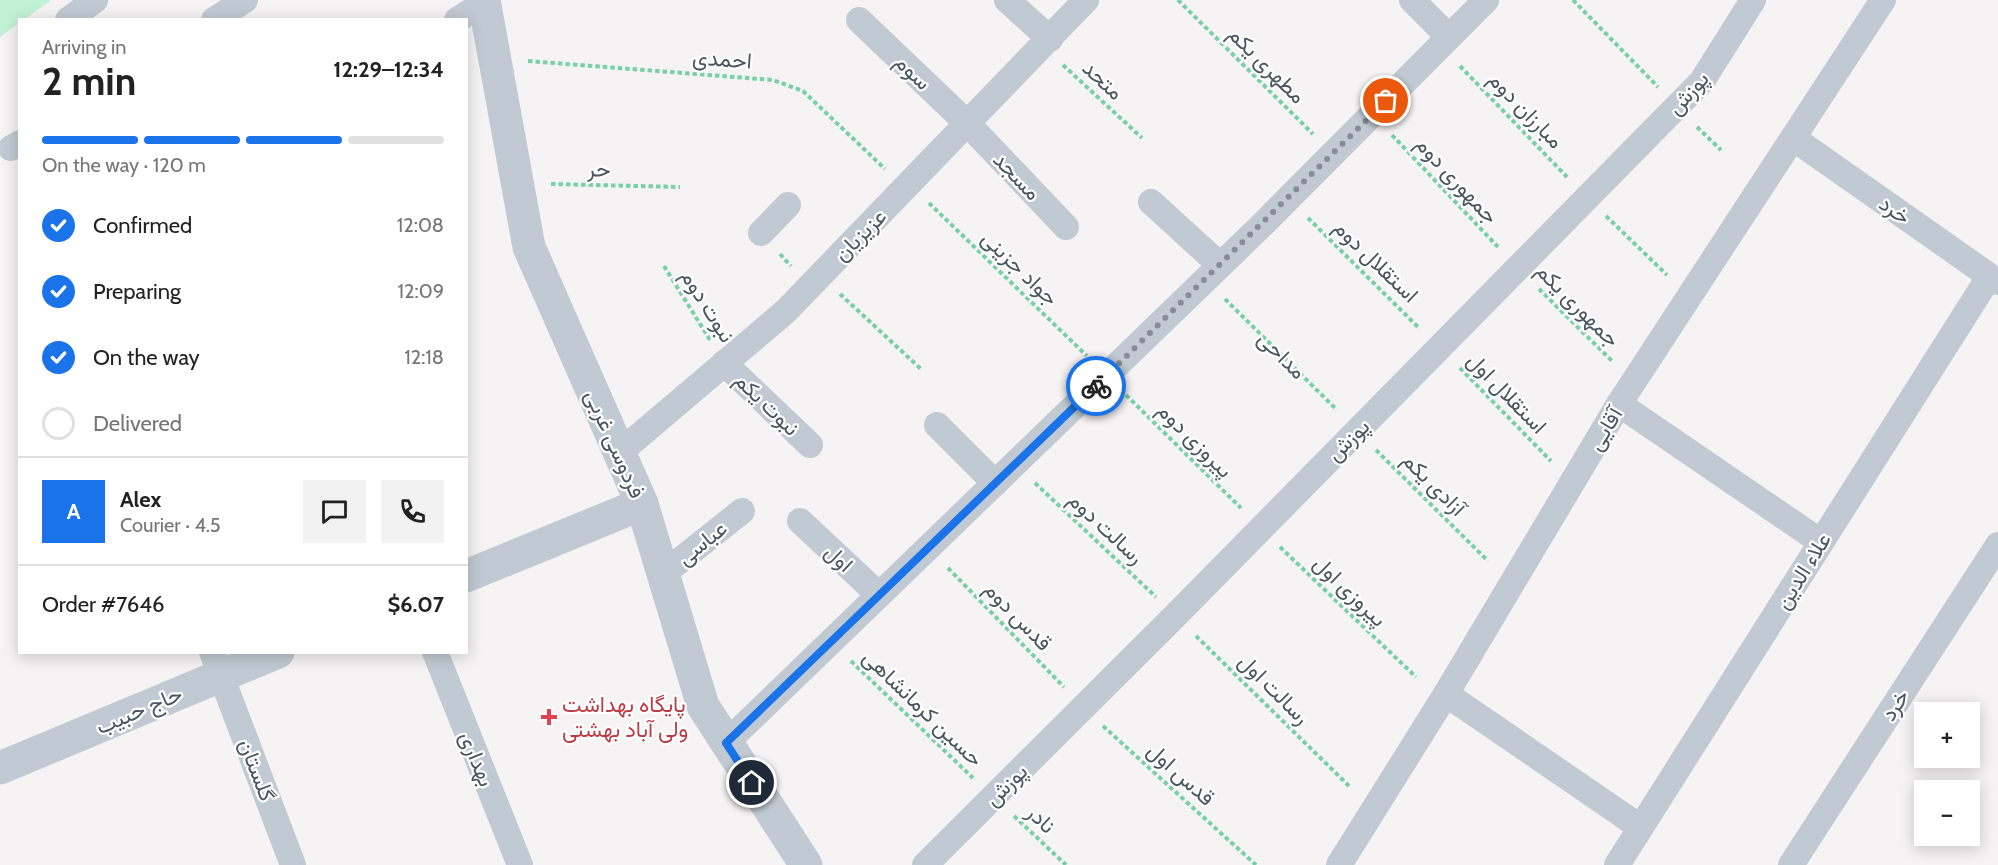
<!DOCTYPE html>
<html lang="en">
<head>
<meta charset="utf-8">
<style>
  :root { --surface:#fff; --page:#f2f2f2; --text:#222; --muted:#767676; --line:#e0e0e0; --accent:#1a73e8 }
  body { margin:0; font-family:Cabin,Vazirmatn,sans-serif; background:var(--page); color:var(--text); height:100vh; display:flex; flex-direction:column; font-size:22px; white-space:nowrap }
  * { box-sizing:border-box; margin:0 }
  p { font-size:20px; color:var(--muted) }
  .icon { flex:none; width:33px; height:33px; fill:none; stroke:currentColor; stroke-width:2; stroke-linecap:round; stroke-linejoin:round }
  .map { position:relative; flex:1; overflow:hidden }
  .drawer { position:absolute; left:18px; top:18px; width:450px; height:636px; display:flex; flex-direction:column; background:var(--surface); border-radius:0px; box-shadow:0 3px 15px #0003 }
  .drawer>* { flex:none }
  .fabs { position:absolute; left:1914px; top:702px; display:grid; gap:12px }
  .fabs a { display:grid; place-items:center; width:66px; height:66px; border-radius:0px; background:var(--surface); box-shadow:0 3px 15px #0003; font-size:30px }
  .pin { position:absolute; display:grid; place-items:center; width:51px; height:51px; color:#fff; margin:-26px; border:3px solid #fff; border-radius:50%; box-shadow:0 2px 6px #0007 }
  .courier { position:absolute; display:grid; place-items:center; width:60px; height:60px; margin:-30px; border:4px solid #1a73e8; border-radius:50%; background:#fff; color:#222; box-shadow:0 2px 8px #0007 }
  .head em { font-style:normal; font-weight:800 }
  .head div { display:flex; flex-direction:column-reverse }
  .head { display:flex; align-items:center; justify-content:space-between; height:102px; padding:0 24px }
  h1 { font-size:39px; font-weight:800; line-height:45px }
  .bar { display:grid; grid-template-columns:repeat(4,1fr); gap:9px 6px; align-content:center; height:72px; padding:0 24px }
  .bar i { height:8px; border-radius:4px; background:var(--line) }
  .bar .active { background:var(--accent) }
  .bar p { grid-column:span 4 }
  .line { display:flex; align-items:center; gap:15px; padding:0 24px; border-top:2px solid var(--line) }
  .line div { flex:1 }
  .round { display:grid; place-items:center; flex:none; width:63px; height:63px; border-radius:0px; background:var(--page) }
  ol { padding:0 24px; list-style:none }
  li { display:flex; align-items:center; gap:18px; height:66px }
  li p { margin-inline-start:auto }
  li .icon { padding:6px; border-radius:50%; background:var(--accent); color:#fff; stroke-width:4 }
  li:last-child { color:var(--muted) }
  li i { width:33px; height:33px; border:3px solid var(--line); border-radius:50% }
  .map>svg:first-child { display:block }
  .green { fill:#c3f1d5 }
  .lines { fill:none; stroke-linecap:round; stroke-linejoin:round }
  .path { stroke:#7ad0a6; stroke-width:4; stroke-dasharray:4.5 3; stroke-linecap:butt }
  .minor { stroke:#c1cad2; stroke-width:26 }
  .tertiary { stroke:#c1cad2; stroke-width:33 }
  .done { stroke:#868d94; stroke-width:6; stroke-dasharray:0 10.8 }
  .route { stroke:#1a73e8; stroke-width:8 }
  .health-dot { fill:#e0444e; stroke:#fff; stroke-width:2 }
  .labels { text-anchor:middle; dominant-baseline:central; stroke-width:4.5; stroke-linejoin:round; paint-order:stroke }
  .street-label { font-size:22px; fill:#4a5661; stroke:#fff }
  .health-label { font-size:22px; fill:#be3a42; stroke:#fff; text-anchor:start }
</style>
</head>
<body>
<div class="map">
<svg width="1998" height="865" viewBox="0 0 1998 865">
  <rect width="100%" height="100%" fill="#f5f3f3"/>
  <!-- green -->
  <path class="green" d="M 0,0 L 51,0 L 25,19 L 20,20 L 19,23 L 0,37 Z"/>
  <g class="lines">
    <!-- path -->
    <g class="path">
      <path d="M 1178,0 L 1313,134"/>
      <path d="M 1573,0 L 1658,87"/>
      <path d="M 528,61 L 773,80 L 803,91 L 885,169"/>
      <path d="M 1063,65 L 1142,138"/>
      <path d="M 1460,66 L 1567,177"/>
      <path d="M 1697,127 L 1721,150"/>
      <path d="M 1392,135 L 1498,247"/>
      <path d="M 551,184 L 680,187"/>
      <path d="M 929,203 L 1087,356"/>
      <path d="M 1606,216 L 1667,275"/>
      <path d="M 1308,218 L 1420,329"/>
      <path d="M 780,254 L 791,266"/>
      <path d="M 664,266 L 710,340"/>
      <path d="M 1539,289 L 1612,361"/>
      <path d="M 840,294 L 922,370"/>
      <path d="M 1225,299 L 1337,410"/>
      <path d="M 1460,368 L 1551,461"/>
      <path d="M 1126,395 L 1241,508"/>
      <path d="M 1376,450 L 1488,561"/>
      <path d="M 1035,483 L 1156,597"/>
      <path d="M 1280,547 L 1416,677"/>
      <path d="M 948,568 L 1064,687"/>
      <path d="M 1196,636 L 1349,786"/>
      <path d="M 851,661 L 973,778"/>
      <path d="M 1103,726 L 1256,865"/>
      <path d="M 1014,816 L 1066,865"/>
    </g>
    <!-- minor -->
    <g class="minor">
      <path d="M 1007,0 L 1050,39"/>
      <path d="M 1412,0 L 1449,37"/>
      <path d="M 68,20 L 95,0"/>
      <path d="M 214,20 L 245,0"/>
      <path d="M 457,20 L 484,3"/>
      <path d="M 859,20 L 968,124 L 1066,227"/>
      <path d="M 1793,138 L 1998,282"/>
      <path d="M 11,148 L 20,143"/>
      <path d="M 1151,202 L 1220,265"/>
      <path d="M 761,233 L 788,205"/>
      <path d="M 724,363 L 810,445"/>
      <path d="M 1619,404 L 1821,542"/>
      <path d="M 937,425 L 995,483"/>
      <path d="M 619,453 L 786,311 L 1086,0"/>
      <path d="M 800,521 L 879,595"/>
      <path d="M 663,574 L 742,511"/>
      <path d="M 212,652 L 293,865"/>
      <path d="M 435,652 L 520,865"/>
      <path d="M 1446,694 L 1640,827"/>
      <path d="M 726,743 L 1260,227 L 1486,0"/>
      <path d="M 925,865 L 1176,615 L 1702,81 L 1753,0"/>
      <path d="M 1339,865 L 1446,694 L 1619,404 L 1883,0"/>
      <path d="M 1617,865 L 1989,277"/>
      <path d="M 1791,865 L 1998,545"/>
    </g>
    <!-- tertiary -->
    <g class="tertiary">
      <path d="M 484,0 L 529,247 L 642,504 L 703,706 L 806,865"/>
      <path d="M 466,576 L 642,504"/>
      <path d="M 0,768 L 278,652"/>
    </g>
  </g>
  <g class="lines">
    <!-- done -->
    <path class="done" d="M 1096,386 L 1386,101"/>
    <!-- route -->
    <path class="route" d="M 752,783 L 726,743 L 1096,386"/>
  </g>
  <!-- markers -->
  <path class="health-dot" d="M546 708h6v6h6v6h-6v6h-6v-6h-6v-6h6z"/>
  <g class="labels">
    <!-- street labels -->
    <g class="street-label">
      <text transform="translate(722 59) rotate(4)">احمدی</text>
      <text transform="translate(1267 65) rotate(45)">مطهری یکم</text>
      <text transform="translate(913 72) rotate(44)">سوم</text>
      <text transform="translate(1103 80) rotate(43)">متحد</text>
      <text transform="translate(1688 93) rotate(-48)">پوزش</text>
      <text transform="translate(1526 110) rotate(46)">مبارزان دوم</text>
      <text transform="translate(599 169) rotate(1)">حر</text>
      <text transform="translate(1017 176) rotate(46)">مسجد</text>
      <text transform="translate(1457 180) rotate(47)">جمهوری دوم</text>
      <text transform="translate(1895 210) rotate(35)">خرد</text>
      <text transform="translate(860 235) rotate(-45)">عزیزیان</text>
      <text transform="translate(1376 261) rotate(44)">استقلال دوم</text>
      <text transform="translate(1020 268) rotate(44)">جواد جزینی</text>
      <text transform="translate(1578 305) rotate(45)">جمهوری یکم</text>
      <text transform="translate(708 306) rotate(58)">نبوت دوم</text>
      <text transform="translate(1282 355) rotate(45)">مداحی</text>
      <text transform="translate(1507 393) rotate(46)">استقلال اول</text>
      <text transform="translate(767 404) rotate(44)">نبوت یکم</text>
      <text transform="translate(1605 429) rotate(-59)">آقایی</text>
      <text transform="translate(1195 440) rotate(45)">پیروزی دوم</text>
      <text transform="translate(1348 440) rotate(-45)">پوزش</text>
      <text transform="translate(615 444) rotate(66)">فردوسی غربی</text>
      <text transform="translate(1434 484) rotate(45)">آزادی یکم</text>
      <text transform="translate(1106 528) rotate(43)">رسالت دوم</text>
      <text transform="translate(702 543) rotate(-39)">عباسی</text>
      <text transform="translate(839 558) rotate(43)">اول</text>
      <text transform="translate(1803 571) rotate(-58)">علاء الدین</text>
      <text transform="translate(1350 591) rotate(44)">پیروزی اول</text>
      <text transform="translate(1018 616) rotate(46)">قدس دوم</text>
      <text transform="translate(1274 689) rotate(45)">رسالت اول</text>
      <text transform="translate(1895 705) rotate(-57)">خرد</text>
      <text transform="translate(923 708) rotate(44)">حسین کرمانشاهی</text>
      <text transform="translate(139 710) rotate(-23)">حاج حبیب</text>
      <text transform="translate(477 759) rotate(68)">بهداری</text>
      <text transform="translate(257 770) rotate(69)">گلستان</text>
      <text transform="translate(1181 774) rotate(42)">قدس اول</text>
      <text transform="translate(1006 785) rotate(-45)">پوزش</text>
      <text transform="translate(1041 819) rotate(43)">نادر</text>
    </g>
    <!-- health labels -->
    <g class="health-label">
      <text x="562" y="704">پایگاه بهداشت<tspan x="562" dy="25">ولی آباد بهشتی</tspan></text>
    </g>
  </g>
</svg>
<div class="fabs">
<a>+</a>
<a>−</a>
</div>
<div class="pin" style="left:1386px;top:101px;background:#ea580c"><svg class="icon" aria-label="bag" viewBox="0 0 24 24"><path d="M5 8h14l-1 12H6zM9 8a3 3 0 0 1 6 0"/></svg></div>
<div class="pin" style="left:752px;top:783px;background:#1f2937"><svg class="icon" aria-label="home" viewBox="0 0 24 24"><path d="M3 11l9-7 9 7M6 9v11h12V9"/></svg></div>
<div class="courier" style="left:1096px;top:386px"><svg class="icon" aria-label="bike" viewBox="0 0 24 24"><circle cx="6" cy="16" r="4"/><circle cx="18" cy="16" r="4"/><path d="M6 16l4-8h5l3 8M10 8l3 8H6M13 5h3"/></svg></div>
<section class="drawer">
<div class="head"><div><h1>2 min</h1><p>Arriving in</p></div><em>12:29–12:34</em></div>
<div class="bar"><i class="active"></i><i class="active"></i><i class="active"></i><i></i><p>On the way · 120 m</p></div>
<ol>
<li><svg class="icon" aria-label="check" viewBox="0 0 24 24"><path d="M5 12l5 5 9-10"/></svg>Confirmed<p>12:08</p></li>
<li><svg class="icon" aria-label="check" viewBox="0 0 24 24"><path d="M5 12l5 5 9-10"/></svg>Preparing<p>12:09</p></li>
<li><svg class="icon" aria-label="check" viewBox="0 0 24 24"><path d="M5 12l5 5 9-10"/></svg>On the way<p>12:18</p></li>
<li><i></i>Delivered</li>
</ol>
<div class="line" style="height:108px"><b class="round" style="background:var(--accent);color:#fff">A</b><div><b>Alex</b><p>Courier · 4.5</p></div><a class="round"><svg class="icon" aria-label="chat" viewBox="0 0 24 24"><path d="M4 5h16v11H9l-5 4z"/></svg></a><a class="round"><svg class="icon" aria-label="phone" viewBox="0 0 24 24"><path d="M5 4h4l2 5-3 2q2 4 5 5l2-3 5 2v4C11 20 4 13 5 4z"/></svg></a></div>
<div class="line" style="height:78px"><div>Order #7646</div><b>$6.07</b></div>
</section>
</div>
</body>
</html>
